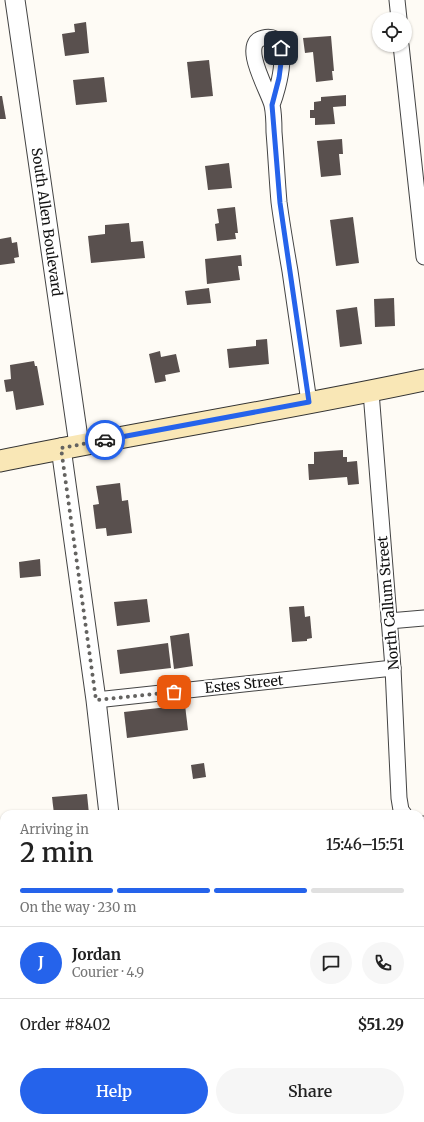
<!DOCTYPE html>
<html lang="en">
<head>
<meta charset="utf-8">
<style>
  :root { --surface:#fff; --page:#f6f6f6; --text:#222; --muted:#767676; --line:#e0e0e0; --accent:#2563eb }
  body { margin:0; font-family:Merriweather,serif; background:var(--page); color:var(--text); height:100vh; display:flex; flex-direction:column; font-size:15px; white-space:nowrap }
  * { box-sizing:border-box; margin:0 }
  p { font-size:13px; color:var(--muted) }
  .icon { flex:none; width:22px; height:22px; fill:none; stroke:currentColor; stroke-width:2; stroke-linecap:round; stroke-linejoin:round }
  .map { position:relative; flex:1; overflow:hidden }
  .panel { position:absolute; left:0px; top:810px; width:424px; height:312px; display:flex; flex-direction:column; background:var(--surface); border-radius:12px 12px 0 0; box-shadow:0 1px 3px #0004 }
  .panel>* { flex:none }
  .tools { position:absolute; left:372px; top:12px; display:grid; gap:8px }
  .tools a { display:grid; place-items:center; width:40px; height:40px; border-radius:50%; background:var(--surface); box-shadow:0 1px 3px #0004; font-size:20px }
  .pin { position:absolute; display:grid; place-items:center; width:34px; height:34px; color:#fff; margin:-17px; border-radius:8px; box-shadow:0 2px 6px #0006 }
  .courier { position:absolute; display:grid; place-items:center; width:40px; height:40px; margin:-20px; border:3px solid #2563eb; border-radius:50%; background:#fff; color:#222; box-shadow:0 1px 5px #0007 }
  .headline em { font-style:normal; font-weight:600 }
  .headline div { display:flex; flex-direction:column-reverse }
  .headline { display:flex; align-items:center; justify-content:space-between; height:68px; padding:0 20px }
  h1 { font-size:26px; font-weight:600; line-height:30px }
  .bar { display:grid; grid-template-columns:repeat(4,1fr); gap:6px 4px; align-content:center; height:48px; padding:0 20px }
  .bar i { height:5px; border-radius:3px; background:var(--line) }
  .bar .selected { background:var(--accent) }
  .bar p { grid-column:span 4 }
  .line { display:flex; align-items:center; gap:10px; padding:0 20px; border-top:1px solid var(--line) }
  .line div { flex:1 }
  .round { display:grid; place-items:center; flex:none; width:42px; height:42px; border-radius:21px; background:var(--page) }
  .cta { display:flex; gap:8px; margin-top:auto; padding:8px 20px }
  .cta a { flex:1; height:46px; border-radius:24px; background:var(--accent); color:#fff; font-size:16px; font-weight:600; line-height:46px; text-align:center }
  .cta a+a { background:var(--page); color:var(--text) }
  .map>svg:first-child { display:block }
  .industrial { fill:url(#industrial-furrows) }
  .building { fill:#59504e }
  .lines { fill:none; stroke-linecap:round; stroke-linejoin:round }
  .minor-casing { stroke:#444; stroke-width:17 }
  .tertiary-casing { stroke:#444; stroke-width:21 }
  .secondary-casing { stroke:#333; stroke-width:23 }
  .minor { stroke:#fff; stroke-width:15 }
  .tertiary { stroke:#fff; stroke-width:19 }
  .secondary { stroke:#f9e7b6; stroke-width:21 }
  .done { stroke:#646361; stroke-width:4; stroke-dasharray:0 7.2 }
  .route { stroke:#2563eb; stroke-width:5 }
  .labels { text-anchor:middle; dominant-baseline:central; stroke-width:4; stroke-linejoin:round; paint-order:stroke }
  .street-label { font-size:14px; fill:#111; stroke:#fff }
</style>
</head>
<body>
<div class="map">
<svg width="424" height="1122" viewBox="0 0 424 1122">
  <defs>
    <pattern id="industrial-furrows" width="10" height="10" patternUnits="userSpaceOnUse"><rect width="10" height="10" fill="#ece6ee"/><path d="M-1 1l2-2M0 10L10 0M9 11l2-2" fill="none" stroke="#c9c4cb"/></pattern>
  </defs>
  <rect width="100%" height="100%" fill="#fefbf5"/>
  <!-- industrial -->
  <path class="industrial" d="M 420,835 L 424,835 L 424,1122 L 417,1122 L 412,1118 L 420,1118 Z"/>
  <!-- building -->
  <g class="building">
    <path d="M 86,22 L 89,53 L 65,56 L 62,34 L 75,32 L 74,24 Z"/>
    <path d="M 331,36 L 334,71 L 332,71 L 333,80 L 316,82 L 313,52 L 305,53 L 303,38 Z"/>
    <path d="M 209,60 L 213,96 L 191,98 L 187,62 Z"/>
    <path d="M 104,77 L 107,102 L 76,105 L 73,80 Z"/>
    <path d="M 346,95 L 346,106 L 333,107 L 335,124 L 315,125 L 315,118 L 310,118 L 310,110 L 314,110 L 314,102 L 321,101 L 321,97 Z"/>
    <path d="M 0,96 L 2,96 L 6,119 L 0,119 Z"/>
    <path d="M 342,139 L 343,154 L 339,154 L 341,175 L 321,177 L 317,141 Z"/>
    <path d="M 229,163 L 232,188 L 208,190 L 205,166 Z"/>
    <path d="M 235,207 L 238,233 L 235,233 L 236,239 L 217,241 L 215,224 L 219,223 L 217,209 Z"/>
    <path d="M 353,217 L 359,263 L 336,266 L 330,220 Z"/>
    <path d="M 129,223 L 131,242 L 143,241 L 145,258 L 91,263 L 88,236 L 105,234 L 105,225 Z"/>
    <path d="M 11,237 L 12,243 L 17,242 L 19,257 L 14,258 L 15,263 L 0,265 L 0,239 Z"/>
    <path d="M 241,255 L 242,266 L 238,266 L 240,280 L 207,284 L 205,259 Z"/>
    <path d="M 209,288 L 211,303 L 187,305 L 185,291 Z"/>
    <path d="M 394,298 L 395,326 L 375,327 L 374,299 Z"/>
    <path d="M 357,307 L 362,344 L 340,347 L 336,310 Z"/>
    <path d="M 267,339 L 269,364 L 229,368 L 227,349 L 256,346 L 256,340 Z"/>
    <path d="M 160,351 L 161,357 L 176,354 L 180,372 L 165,375 L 166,381 L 155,383 L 149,354 Z"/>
    <path d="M 34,361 L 35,366 L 37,366 L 44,405 L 16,410 L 13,391 L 6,392 L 4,380 L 11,379 L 10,365 Z"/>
    <path d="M 343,450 L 343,457 L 347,457 L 347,462 L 357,461 L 359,484 L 348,485 L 347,477 L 309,480 L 308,464 L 314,464 L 314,452 Z"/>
    <path d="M 120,483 L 122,501 L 128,500 L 132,533 L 107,536 L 106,528 L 96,529 L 93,505 L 99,504 L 96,486 Z"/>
    <path d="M 40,559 L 41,576 L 20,578 L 19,562 Z"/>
    <path d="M 147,599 L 150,622 L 117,626 L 114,602 Z"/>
    <path d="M 304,606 L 305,617 L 310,616 L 312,638 L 307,639 L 307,641 L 292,642 L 289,607 Z"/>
    <path d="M 189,633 L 193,666 L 174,669 L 170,636 Z"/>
    <path d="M 168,643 L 171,668 L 120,674 L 117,650 Z"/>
    <path d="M 185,705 L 188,730 L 127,738 L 124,712 Z"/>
    <path d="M 204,763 L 206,777 L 193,779 L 191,765 Z"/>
    <path d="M 87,794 L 89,814 L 54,814 L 52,797 Z"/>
    <rect x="0" y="999" width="4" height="12"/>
    <path d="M 3,1057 L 4,1084 L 0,1084 L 0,1058 Z"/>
    <path d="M 0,1112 L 4,1112 L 4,1118 L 11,1118 L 11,1122 L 0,1122 Z"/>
  </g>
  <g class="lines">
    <defs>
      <g id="minor">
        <path d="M 397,0 L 399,19"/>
        <path d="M 401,45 L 424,257"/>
        <path d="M 272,105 C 278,90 295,31 263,38 C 239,43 269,92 272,105 C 274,114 274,124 274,132 C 276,156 277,179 279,202 C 282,225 286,248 290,271 C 296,315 303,358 309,402"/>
        <path d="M 371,392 L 393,668 L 399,798 L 401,810 L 404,814"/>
        <path d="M 389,621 L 424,618"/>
        <path d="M 96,700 L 393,668"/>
        <path d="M 420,824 L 424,824"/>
      </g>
      <g id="tertiary">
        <path d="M 15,0 L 79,445"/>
        <path d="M 61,448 L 96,700 L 109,814"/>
        <path d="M 171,1118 L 172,1122"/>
      </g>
      <path id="secondary" d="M 0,461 C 141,432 283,410 424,380"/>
    </defs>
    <!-- minor casing -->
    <use href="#minor" class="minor-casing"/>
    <!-- tertiary casing -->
    <use href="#tertiary" class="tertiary-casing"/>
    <!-- secondary casing -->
    <use href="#secondary" class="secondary-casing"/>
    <!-- minor -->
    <use href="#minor" class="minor"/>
    <!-- tertiary -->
    <use href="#tertiary" class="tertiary"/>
    <!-- secondary -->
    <use href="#secondary" class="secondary"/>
  </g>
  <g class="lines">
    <!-- done -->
    <path class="done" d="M 105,440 L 61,448 L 96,700 L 174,692"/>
    <!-- route -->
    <path class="route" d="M 105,440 L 309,402 L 280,203 L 272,105 L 279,78 L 282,55 L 281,48"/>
  </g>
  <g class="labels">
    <!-- street labels -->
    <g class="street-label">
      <text transform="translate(47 222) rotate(82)">South Allen Boulevard</text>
      <text transform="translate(388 603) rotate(-95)">North Callum Street</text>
      <text transform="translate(244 684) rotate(-6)">Estes Street</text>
    </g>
  </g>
</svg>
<div class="tools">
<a><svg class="icon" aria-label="locate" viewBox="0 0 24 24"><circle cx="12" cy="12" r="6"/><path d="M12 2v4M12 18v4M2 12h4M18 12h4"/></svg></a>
</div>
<div class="pin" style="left:174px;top:692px;background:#ea580c"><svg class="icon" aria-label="bag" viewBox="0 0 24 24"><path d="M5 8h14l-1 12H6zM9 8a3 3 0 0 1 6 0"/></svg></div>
<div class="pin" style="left:281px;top:48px;background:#1f2937"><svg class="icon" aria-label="home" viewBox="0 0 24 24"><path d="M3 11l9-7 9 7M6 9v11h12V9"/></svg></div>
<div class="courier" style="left:105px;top:440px"><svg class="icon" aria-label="car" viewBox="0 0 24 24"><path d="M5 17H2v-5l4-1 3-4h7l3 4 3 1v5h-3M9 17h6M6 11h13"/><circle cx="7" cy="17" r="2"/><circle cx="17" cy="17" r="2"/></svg></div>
<section class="panel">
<div class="headline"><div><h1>2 min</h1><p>Arriving in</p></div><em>15:46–15:51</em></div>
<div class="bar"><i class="selected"></i><i class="selected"></i><i class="selected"></i><i></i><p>On the way · 230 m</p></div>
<div class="line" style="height:72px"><b class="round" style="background:var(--accent);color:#fff">J</b><div><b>Jordan</b><p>Courier · 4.9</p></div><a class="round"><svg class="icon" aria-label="chat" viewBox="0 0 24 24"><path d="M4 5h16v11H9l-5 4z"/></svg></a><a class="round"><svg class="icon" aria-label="phone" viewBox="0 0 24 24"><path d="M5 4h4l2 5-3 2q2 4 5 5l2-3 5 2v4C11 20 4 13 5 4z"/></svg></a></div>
<div class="line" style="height:52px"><div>Order #8402</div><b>$51.29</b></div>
<div class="cta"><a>Help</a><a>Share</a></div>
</section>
</div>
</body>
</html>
